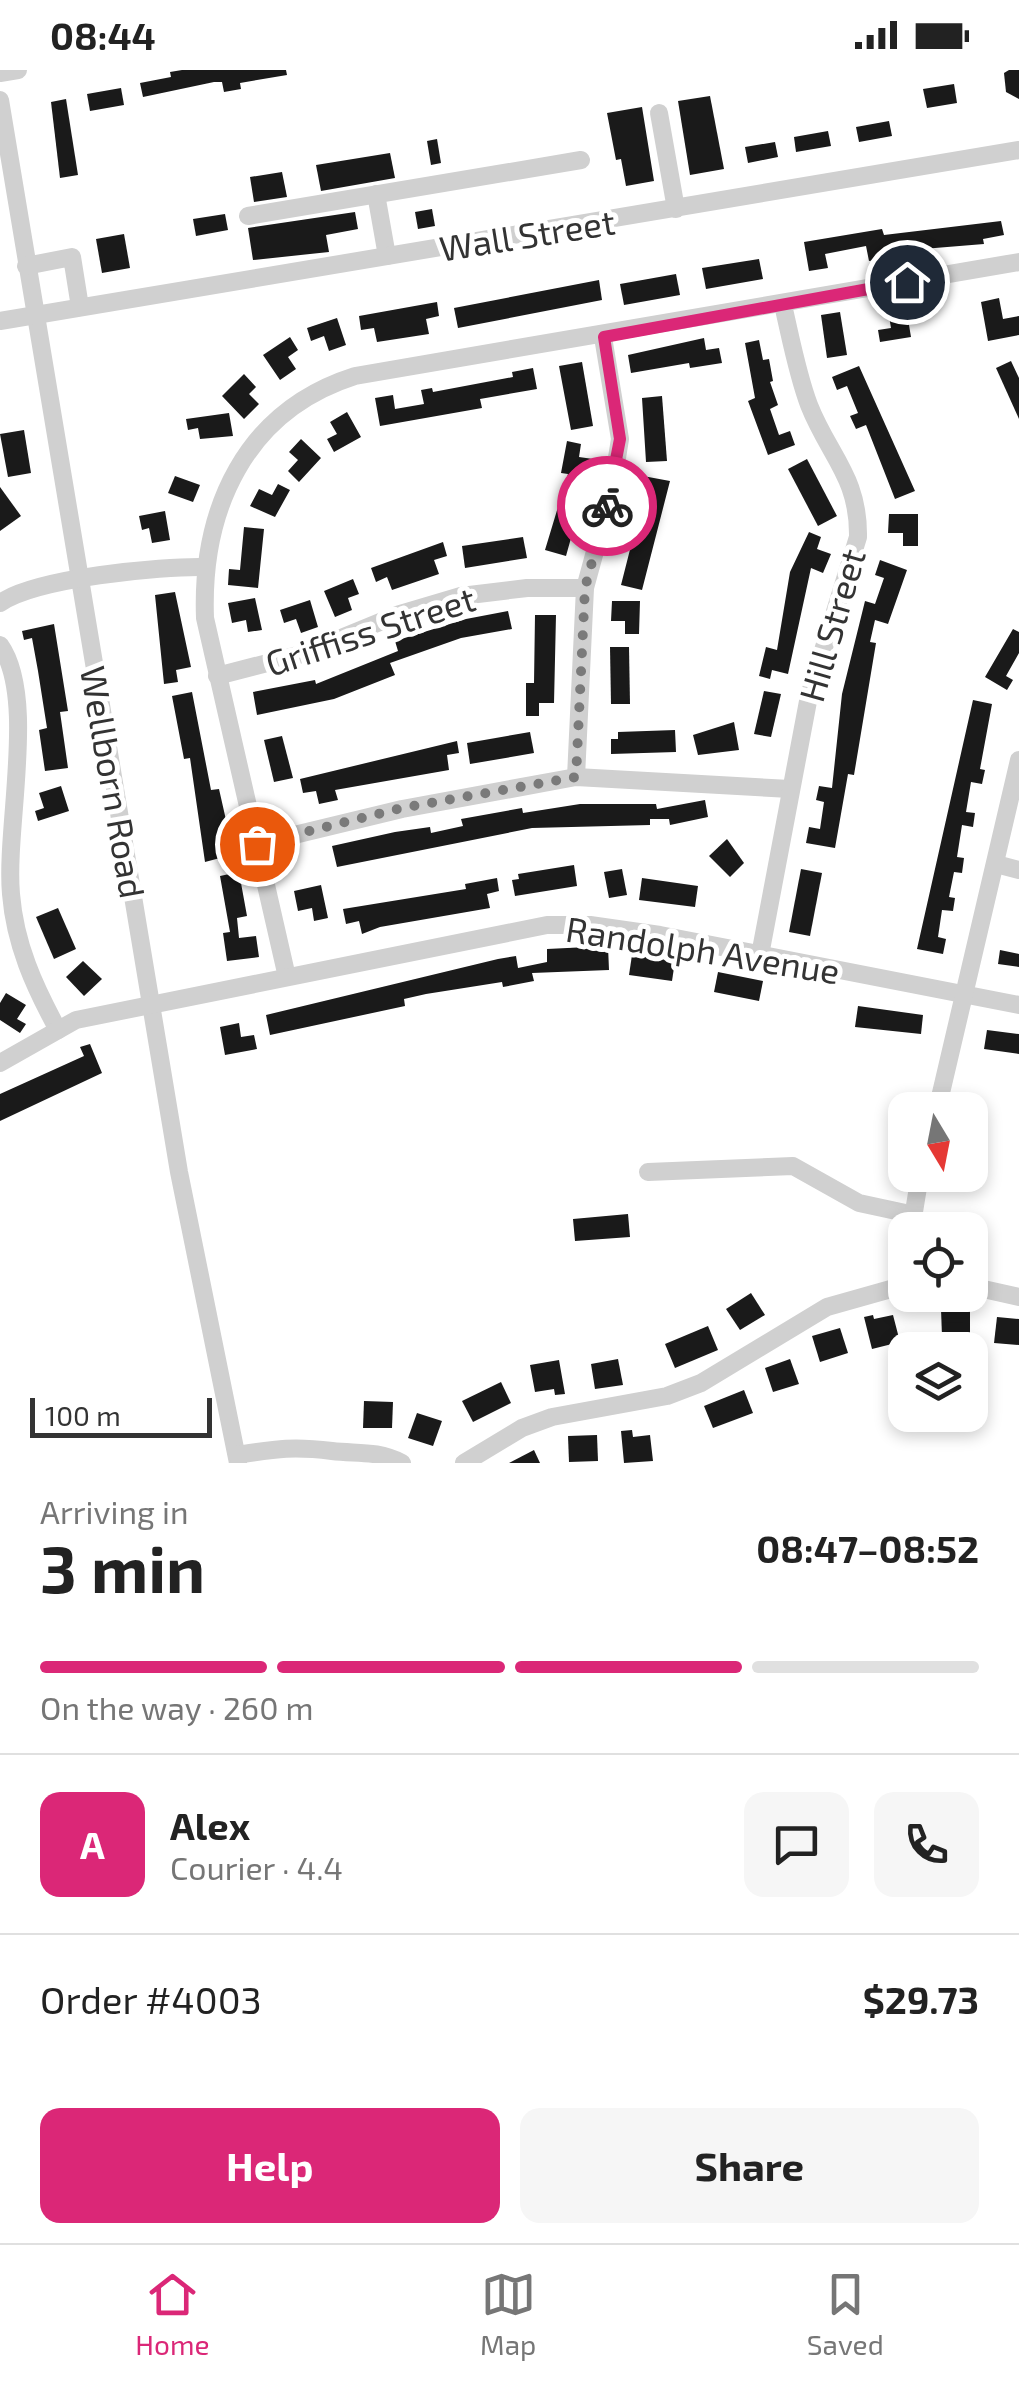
<!DOCTYPE html>
<html lang="en">
<head>
<meta charset="utf-8">
<style>
  :root { --surface:#fff; --page:#f6f6f6; --text:#222; --muted:#767676; --line:#e0e0e0; --accent:#db2777 }
  body { margin:0; font-family:"Exo 2",sans-serif; background:var(--page); color:var(--text); height:100vh; display:flex; flex-direction:column; font-size:38px; white-space:nowrap }
  * { box-sizing:border-box; margin:0 }
  p { font-size:32px; color:var(--muted) }
  .icon { flex:none; width:55px; height:55px; fill:none; stroke:currentColor; stroke-width:2; stroke-linecap:round; stroke-linejoin:round }
  .map { position:relative; height:1393px; overflow:hidden }
  .sheet { display:flex; flex-direction:column; background:var(--surface); flex:1 }
  .sheet>* { flex:none }
  .needle { width:65px; rotate:170deg }
  .tools { position:absolute; left:888px; top:1022px; display:grid; gap:20px }
  .tools a { display:grid; place-items:center; width:100px; height:100px; border-radius:20px; background:var(--surface); box-shadow:0 5px 15px #0003; font-size:50px }
  .scale { position:absolute; left:30px; bottom:25px; width:182px; box-sizing:border-box; padding-left:10px; border:5px solid #333; border-top:0; font-size:28px; line-height:35px; white-space:nowrap; color:#333; -webkit-text-stroke:8px #fff; paint-order:stroke }
  .pin { position:absolute; display:grid; place-items:center; width:85px; height:85px; color:#fff; margin:-42px; border:5px solid #fff; border-radius:50%; box-shadow:0 2px 10px #0007 }
  .courier { position:absolute; display:grid; place-items:center; width:100px; height:100px; margin:-50px; border:8px solid #db2777; border-radius:50%; background:#fff; color:#222; box-shadow:0 2px 12px #0007 }
  .headline em { font-style:normal; font-weight:700 }
  .headline div { display:flex; flex-direction:column-reverse }
  .headline { display:flex; align-items:center; justify-content:space-between; height:170px; padding:0 40px }
  h1 { font-size:65px; font-weight:700; line-height:75px }
  .bar { display:grid; grid-template-columns:repeat(4,1fr); gap:15px 10px; align-content:center; height:120px; padding:0 40px }
  .bar i { height:12px; border-radius:8px; background:var(--line) }
  .bar .active { background:var(--accent) }
  .bar p { grid-column:span 4 }
  .line { display:flex; align-items:center; gap:25px; padding:0 40px; border-top:2px solid var(--line) }
  .line div { flex:1 }
  .round { display:grid; place-items:center; flex:none; width:105px; height:105px; border-radius:20px; background:var(--page) }
  .cta { display:flex; gap:20px; margin-top:auto; padding:20px 40px }
  .cta a { flex:1; height:115px; border-radius:20px; background:var(--accent); color:#fff; font-size:40px; font-weight:700; line-height:115px; text-align:center }
  .cta a+a { background:var(--page); color:var(--text) }
  .status { display:flex; justify-content:space-between; align-items:center; height:70px; padding:0 50px; background:var(--surface); direction:ltr }
  .status svg { height:28px; fill:currentColor }
  .menu { display:flex; justify-content:space-around; align-items:center; height:140px; border-top:2px solid var(--line); background:var(--surface); font-size:28px; color:var(--muted) }
  .menu a { display:grid; justify-items:center; gap:5px }
  .menu .active { color:var(--accent) }
  .map>svg:first-child { display:block }
  .building { fill:#1a1a1a }
  .lines { fill:none; stroke-linecap:round; stroke-linejoin:round }
  .minor { stroke:#d0d0d0; stroke-width:18 }
  .done { stroke:#7a7a7a; stroke-width:10; stroke-dasharray:0 18 }
  .route { stroke:#db2777; stroke-width:12 }
  .labels { text-anchor:middle; dominant-baseline:central; stroke-width:10; stroke-linejoin:round; paint-order:stroke }
  .street-label { font-size:35px; fill:#333; stroke:#fff }
</style>
</head>
<body>
<div class="status"><b>08:44</b><svg viewBox="0 0 49 12"><path d="M0 12V9h3v3zM5 12V6h3v6zM10 12V3h3v9zM15 12V0h3v12zM26 1h20v11H26zM47 4h2v5h-2z"/></svg></div>
<div class="map">
<svg width="1019" height="1393" viewBox="0 0 1019 1393">
  <rect width="100%" height="100%" fill="#fff"/>
  <!-- building -->
  <g class="building">
    <path d="M 182,0 L 286,0 L 287,5 L 240,13 L 241,19 L 224,22 L 222,12 L 214,12 L 143,27 L 140,13 L 171,7 L 170,2 Z"/>
    <path d="M 1009,0 L 1019,0 L 1019,29 L 1006,22 L 1004,3 Z"/>
    <path d="M 954,14 L 957,33 L 927,38 L 923,19 Z"/>
    <path d="M 121,18 L 124,35 L 90,41 L 87,24 Z"/>
    <path d="M 710,26 L 724,99 L 690,105 L 678,31 Z"/>
    <path d="M 66,29 L 78,105 L 60,108 L 51,32 Z"/>
    <path d="M 642,37 L 654,111 L 626,116 L 621,89 L 616,90 L 607,43 Z"/>
    <path d="M 889,51 L 892,66 L 859,72 L 856,57 Z"/>
    <path d="M 828,61 L 831,76 L 796,82 L 794,67 Z"/>
    <path d="M 437,69 L 441,93 L 431,95 L 427,71 Z"/>
    <path d="M 775,72 L 778,87 L 748,93 L 745,77 Z"/>
    <path d="M 390,83 L 395,108 L 321,121 L 316,95 Z"/>
    <path d="M 282,102 L 287,127 L 254,132 L 250,107 Z"/>
    <path d="M 432,139 L 435,156 L 418,159 L 415,142 Z"/>
    <path d="M 355,142 L 358,159 L 326,165 L 329,182 L 253,190 L 248,158 Z"/>
    <path d="M 225,144 L 228,160 L 196,166 L 193,149 Z"/>
    <path d="M 1001,151 L 1004,165 L 983,169 L 984,174 L 886,182 L 888,188 L 869,191 L 866,176 L 825,184 L 828,198 L 809,201 L 804,172 L 882,159 L 884,165 Z"/>
    <path d="M 124,164 L 130,198 L 102,203 L 96,169 Z"/>
    <path d="M 759,189 L 763,209 L 706,219 L 702,198 Z"/>
    <path d="M 676,204 L 680,225 L 624,235 L 620,214 Z"/>
    <path d="M 599,210 L 602,230 L 458,258 L 454,238 Z"/>
    <path d="M 999,228 L 1003,249 L 1019,246 L 1019,265 L 988,271 L 981,232 Z"/>
    <path d="M 437,232 L 439,246 L 426,249 L 429,264 L 377,272 L 374,258 L 361,260 L 359,246 Z"/>
    <path d="M 840,242 L 847,285 L 827,288 L 821,245 Z"/>
    <path d="M 907,243 L 911,267 L 880,272 L 878,260 L 891,258 L 889,246 Z"/>
    <path d="M 337,248 L 346,275 L 329,281 L 324,266 L 311,271 L 307,258 Z"/>
    <path d="M 290,267 L 298,280 L 288,287 L 296,299 L 280,310 L 263,285 Z"/>
    <path d="M 704,268 L 706,280 L 719,278 L 722,293 L 690,298 L 689,293 L 631,303 L 628,285 Z"/>
    <path d="M 759,270 L 763,290 L 769,289 L 773,311 L 770,312 L 778,335 L 770,339 L 779,365 L 790,361 L 795,375 L 768,385 L 748,331 L 755,328 L 745,273 Z"/>
    <path d="M 1011,291 L 1019,308 L 1019,349 L 996,298 Z"/>
    <path d="M 582,292 L 593,356 L 571,360 L 559,296 Z"/>
    <path d="M 859,296 L 915,421 L 895,429 L 866,355 L 856,359 L 850,346 L 858,343 L 847,316 L 837,320 L 832,307 Z"/>
    <path d="M 533,298 L 537,319 L 480,329 L 482,338 L 380,356 L 375,328 L 393,325 L 395,339 L 424,334 L 421,320 L 432,318 L 433,322 L 513,307 L 512,302 Z"/>
    <path d="M 244,304 L 256,317 L 249,324 L 259,334 L 244,349 L 222,326 Z"/>
    <path d="M 662,326 L 667,391 L 646,392 L 642,328 Z"/>
    <path d="M 347,342 L 361,367 L 334,382 L 327,369 L 337,364 L 330,352 Z"/>
    <path d="M 229,343 L 233,366 L 200,369 L 198,358 L 188,360 L 186,349 Z"/>
    <path d="M 24,360 L 31,403 L 8,407 L 0,364 Z"/>
    <path d="M 301,369 L 321,388 L 299,412 L 288,401 L 298,390 L 289,382 Z"/>
    <path d="M 567,371 L 581,374 L 579,387 L 593,389 L 566,486 L 545,480 L 568,404 L 561,403 Z"/>
    <path d="M 807,389 L 837,446 L 818,456 L 788,399 Z"/>
    <path d="M 175,406 L 200,415 L 193,432 L 168,423 Z"/>
    <path d="M 643,406 L 670,411 L 642,520 L 621,515 L 637,452 L 648,455 L 653,428 L 639,425 Z"/>
    <path d="M 278,414 L 290,420 L 275,447 L 250,436 L 259,419 L 272,425 Z"/>
    <path d="M 0,417 L 21,446 L 0,461 Z"/>
    <path d="M 165,441 L 170,470 L 152,473 L 149,458 L 142,460 L 139,446 Z"/>
    <path d="M 889,444 L 918,444 L 918,476 L 903,476 L 903,463 L 888,463 Z"/>
    <path d="M 244,457 L 264,459 L 258,518 L 228,515 L 229,499 L 240,500 Z"/>
    <path d="M 809,462 L 821,467 L 817,479 L 831,484 L 823,503 L 811,498 L 788,604 L 772,600 L 770,609 L 759,606 L 766,577 L 777,580 L 790,502 Z"/>
    <path d="M 523,467 L 527,488 L 465,498 L 462,476 Z"/>
    <path d="M 443,472 L 447,486 L 434,490 L 439,504 L 392,520 L 387,507 L 376,512 L 371,498 Z"/>
    <path d="M 880,490 L 907,500 L 888,554 L 875,550 L 870,572 L 876,573 L 854,705 L 848,704 L 835,778 L 806,773 L 809,757 L 820,759 L 824,732 L 816,730 L 819,716 L 832,718 L 842,624 L 865,531 L 875,534 L 884,508 L 875,505 Z"/>
    <path d="M 353,509 L 359,524 L 348,528 L 352,540 L 335,547 L 324,521 Z"/>
    <path d="M 175,522 L 191,597 L 176,600 L 178,612 L 164,614 L 155,525 Z"/>
    <path d="M 255,528 L 262,560 L 248,562 L 246,550 L 232,553 L 228,533 Z"/>
    <path d="M 310,530 L 318,557 L 301,563 L 296,549 L 284,553 L 280,540 Z"/>
    <path d="M 612,531 L 640,531 L 639,564 L 625,564 L 625,551 L 611,551 Z"/>
    <path d="M 508,541 L 512,559 L 461,568 L 390,593 L 395,605 L 334,629 L 257,645 L 253,622 L 315,610 L 316,614 L 398,581 L 395,571 L 466,549 Z"/>
    <path d="M 535,545 L 556,545 L 554,633 L 539,633 L 539,646 L 526,646 L 526,613 L 534,613 Z"/>
    <path d="M 54,554 L 68,641 L 60,642 L 68,698 L 45,701 L 39,660 L 47,658 L 38,601 L 32,568 L 24,570 L 22,561 Z"/>
    <path d="M 1013,559 L 1019,562 L 1019,583 L 1006,606 L 1013,610 L 1007,620 L 985,607 Z"/>
    <path d="M 610,577 L 629,577 L 630,634 L 611,634 Z"/>
    <path d="M 764,621 L 781,624 L 771,667 L 754,664 Z"/>
    <path d="M 192,622 L 211,720 L 219,719 L 231,772 L 218,775 L 220,788 L 205,792 L 190,688 L 184,689 L 172,626 Z"/>
    <path d="M 973,630 L 992,634 L 980,699 L 985,700 L 982,714 L 971,712 L 966,742 L 975,743 L 973,757 L 962,755 L 957,787 L 964,788 L 962,803 L 954,802 L 949,827 L 955,828 L 953,841 L 942,840 L 938,867 L 946,869 L 943,884 L 917,879 Z"/>
    <path d="M 734,652 L 739,680 L 698,685 L 693,665 Z"/>
    <path d="M 675,660 L 676,682 L 611,684 L 611,669 L 618,669 L 618,662 Z"/>
    <path d="M 530,662 L 534,683 L 470,694 L 467,673 Z"/>
    <path d="M 282,666 L 293,708 L 274,712 L 264,670 Z"/>
    <path d="M 457,671 L 459,683 L 447,685 L 449,700 L 335,720 L 338,730 L 319,734 L 316,721 L 303,723 L 300,709 Z"/>
    <path d="M 61,716 L 69,741 L 38,751 L 35,741 L 44,738 L 39,723 Z"/>
    <path d="M 705,730 L 708,747 L 670,755 L 669,749 L 650,749 L 650,755 L 532,758 L 337,797 L 332,776 L 395,762 L 430,757 L 431,763 L 463,756 L 461,749 L 522,738 L 523,743 L 580,734 L 656,734 L 657,739 Z"/>
    <path d="M 727,769 L 744,793 L 730,807 L 709,786 Z"/>
    <path d="M 574,795 L 577,816 L 515,826 L 512,810 L 519,809 L 518,804 Z"/>
    <path d="M 622,799 L 627,825 L 609,828 L 604,802 Z"/>
    <path d="M 801,799 L 822,803 L 810,866 L 789,862 Z"/>
    <path d="M 239,802 L 247,846 L 237,848 L 239,868 L 256,866 L 259,887 L 227,891 L 223,863 L 230,862 L 220,806 Z"/>
    <path d="M 497,808 L 499,821 L 487,824 L 490,838 L 380,857 L 362,864 L 359,851 L 346,854 L 343,839 L 466,819 L 465,814 Z"/>
    <path d="M 642,808 L 698,816 L 695,837 L 639,830 Z"/>
    <path d="M 321,815 L 328,848 L 314,851 L 312,838 L 298,841 L 294,821 Z"/>
    <path d="M 58,838 L 76,879 L 54,889 L 36,847 Z"/>
    <path d="M 608,876 L 609,900 L 532,903 L 534,911 L 503,917 L 502,912 L 426,924 L 404,929 L 405,936 L 270,965 L 266,945 L 498,889 L 516,886 L 518,898 L 547,892 L 547,879 Z"/>
    <path d="M 1000,880 L 1019,884 L 1019,897 L 998,894 Z"/>
    <path d="M 632,885 L 675,891 L 672,911 L 629,905 Z"/>
    <path d="M 83,891 L 102,909 L 84,926 L 66,907 Z"/>
    <path d="M 718,902 L 763,911 L 759,931 L 714,922 Z"/>
    <path d="M 6,923 L 26,935 L 17,949 L 26,954 L 20,963 L 0,950 L 0,933 Z"/>
    <path d="M 858,936 L 923,945 L 921,964 L 855,957 Z"/>
    <path d="M 239,953 L 241,967 L 254,965 L 257,979 L 225,985 L 220,957 Z"/>
    <path d="M 987,960 L 1019,964 L 1019,984 L 984,979 Z"/>
    <path d="M 90,974 L 102,1003 L 0,1051 L 0,1024 L 84,986 L 80,977 Z"/>
    <path d="M 628,1144 L 630,1167 L 575,1171 L 573,1149 Z"/>
    <path d="M 970,1169 L 986,1174 L 978,1199 L 970,1197 Z"/>
    <path d="M 751,1223 L 765,1245 L 740,1260 L 726,1239 Z"/>
    <path d="M 970,1238 L 970,1265 L 942,1266 L 941,1239 Z"/>
    <path d="M 873,1245 L 874,1249 L 893,1245 L 900,1272 L 872,1279 L 864,1247 Z"/>
    <path d="M 997,1247 L 1019,1249 L 1019,1275 L 994,1273 Z"/>
    <path d="M 708,1256 L 718,1280 L 675,1298 L 665,1274 Z"/>
    <path d="M 840,1258 L 848,1283 L 820,1292 L 812,1266 Z"/>
    <path d="M 618,1289 L 623,1315 L 595,1319 L 591,1294 Z"/>
    <path d="M 790,1289 L 799,1314 L 773,1322 L 765,1298 Z"/>
    <path d="M 559,1290 L 565,1324 L 555,1325 L 554,1319 L 535,1322 L 530,1295 Z"/>
    <path d="M 501,1312 L 511,1333 L 473,1352 L 462,1331 Z"/>
    <path d="M 744,1320 L 753,1343 L 713,1358 L 704,1336 Z"/>
    <path d="M 364,1331 L 393,1332 L 392,1358 L 363,1358 Z"/>
    <path d="M 417,1343 L 442,1351 L 433,1376 L 408,1368 Z"/>
    <path d="M 632,1360 L 633,1367 L 650,1365 L 653,1391 L 624,1393 L 621,1361 Z"/>
    <path d="M 597,1365 L 598,1391 L 569,1392 L 568,1366 Z"/>
    <path d="M 534,1380 L 540,1393 L 509,1393 Z"/>
  </g>
  <g class="lines">
    <!-- minor -->
    <g class="minor">
      <path d="M 0,3 L 18,0"/>
      <path d="M 0,30 L 179,1102 L 238,1393"/>
      <path d="M 659,43 L 676,139"/>
      <path d="M 376,124 L 387,186"/>
      <path d="M 248,146 L 581,90"/>
      <path d="M 26,196 L 72,187 L 80,237"/>
      <path d="M 0,251 L 1019,80"/>
      <path d="M 0,533 C 36,508 160,496 205,497"/>
      <path d="M 0,575 C 37,627 5,757 11,824 C 15,874 34,916 58,960"/>
      <path d="M 217,606 L 302,584 L 397,545 L 461,526 L 527,518 L 585,518"/>
      <path d="M 576,707 L 585,518 L 612,419 L 620,369 L 603,267"/>
      <path d="M 257,774 L 402,739 L 576,707 L 790,719"/>
      <path d="M 996,794 L 1019,800"/>
      <path d="M 760,885 L 809,626 L 858,467 C 859,407 829,386 809,335 C 797,303 791,269 783,235"/>
      <path d="M 287,907 L 205,548 C 201,439 245,341 355,306 L 1019,192"/>
      <path d="M 0,993 L 76,950 L 547,855 L 590,855 L 660,865 L 1019,935"/>
      <path d="M 937,1040 L 1019,690"/>
      <path d="M 648,1102 L 793,1096 L 859,1133 L 910,1144"/>
      <path d="M 911,1160 L 920,1105"/>
      <path d="M 970,1216 L 1019,1227"/>
      <path d="M 237,1385 C 276,1379 292,1376 332,1381 C 358,1384 376,1380 402,1393"/>
      <path d="M 464,1393 L 522,1358 L 552,1347 L 667,1326 L 701,1313 L 827,1237 L 905,1215"/>
    </g>
  </g>
  <g class="lines">
    <!-- done -->
    <path class="done" d="M 257,774 L 402,738 L 576,707 L 585,518 L 607,436"/>
    <!-- route -->
    <path class="route" d="M 607,436 L 620,369 L 604,267 L 907,212"/>
  </g>
  <g class="labels">
    <!-- street labels -->
    <g class="street-label">
      <text transform="translate(527 164) rotate(-9)">Wall Street</text>
      <text transform="translate(831 555) rotate(-74)">Hill Street</text>
      <text transform="translate(370 560) rotate(-18)">Griffiss Street</text>
      <text transform="translate(114 712) rotate(80)">Wellborn Road</text>
      <text transform="translate(703 879) rotate(9)">Randolph Avenue</text>
    </g>
  </g>
</svg>
<div class="tools">
<a><svg class="needle" viewBox="-14 -14 28 28"><path d="M0-13l5 13h-10z" fill="#e53935"/><path d="M0 13l5-13h-10z" fill="#767676"/></svg></a>
<a><svg class="icon" aria-label="locate" viewBox="0 0 24 24"><circle cx="12" cy="12" r="6"/><path d="M12 2v4M12 18v4M2 12h4M18 12h4"/></svg></a>
<a><svg class="icon" aria-label="layers" viewBox="0 0 24 24"><path d="M12 4l9 5-9 5-9-5zM3 14l9 5 9-5"/></svg></a>
</div>
<div class="scale">100 m</div>
<div class="pin" style="left:257px;top:774px;background:#ea580c"><svg class="icon" aria-label="bag" viewBox="0 0 24 24"><path d="M5 8h14l-1 12H6zM9 8a3 3 0 0 1 6 0"/></svg></div>
<div class="pin" style="left:907px;top:212px;background:#1f2937"><svg class="icon" aria-label="home" viewBox="0 0 24 24"><path d="M3 11l9-7 9 7M6 9v11h12V9"/></svg></div>
<div class="courier" style="left:607px;top:436px"><svg class="icon" aria-label="bike" viewBox="0 0 24 24"><circle cx="6" cy="16" r="4"/><circle cx="18" cy="16" r="4"/><path d="M6 16l4-8h5l3 8M10 8l3 8H6M13 5h3"/></svg></div>
</div>
<section class="sheet">
<div class="headline"><div><h1>3 min</h1><p>Arriving in</p></div><em>08:47–08:52</em></div>
<div class="bar"><i class="active"></i><i class="active"></i><i class="active"></i><i></i><p>On the way · 260 m</p></div>
<div class="line" style="height:180px"><b class="round" style="background:var(--accent);color:#fff">A</b><div><b>Alex</b><p>Courier · 4.4</p></div><a class="round"><svg class="icon" aria-label="chat" viewBox="0 0 24 24"><path d="M4 5h16v11H9l-5 4z"/></svg></a><a class="round"><svg class="icon" aria-label="phone" viewBox="0 0 24 24"><path d="M5 4h4l2 5-3 2q2 4 5 5l2-3 5 2v4C11 20 4 13 5 4z"/></svg></a></div>
<div class="line" style="height:130px"><div>Order #4003</div><b>$29.73</b></div>
<div class="cta"><a>Help</a><a>Share</a></div>
</section>
<nav class="menu">
<a class="active"><svg class="icon" aria-label="home" viewBox="0 0 24 24"><path d="M3 11l9-7 9 7M6 9v11h12V9"/></svg>Home</a>
<a><svg class="icon" aria-label="map" viewBox="0 0 24 24"><path d="M3 6l6-2 6 2 6-2v14l-6 2-6-2-6 2zM9 4v14M15 6v14"/></svg>Map</a>
<a><svg class="icon" aria-label="saved" viewBox="0 0 24 24"><path d="M7 4h10v16l-5-4-5 4z"/></svg>Saved</a>
</nav>
</body>
</html>
